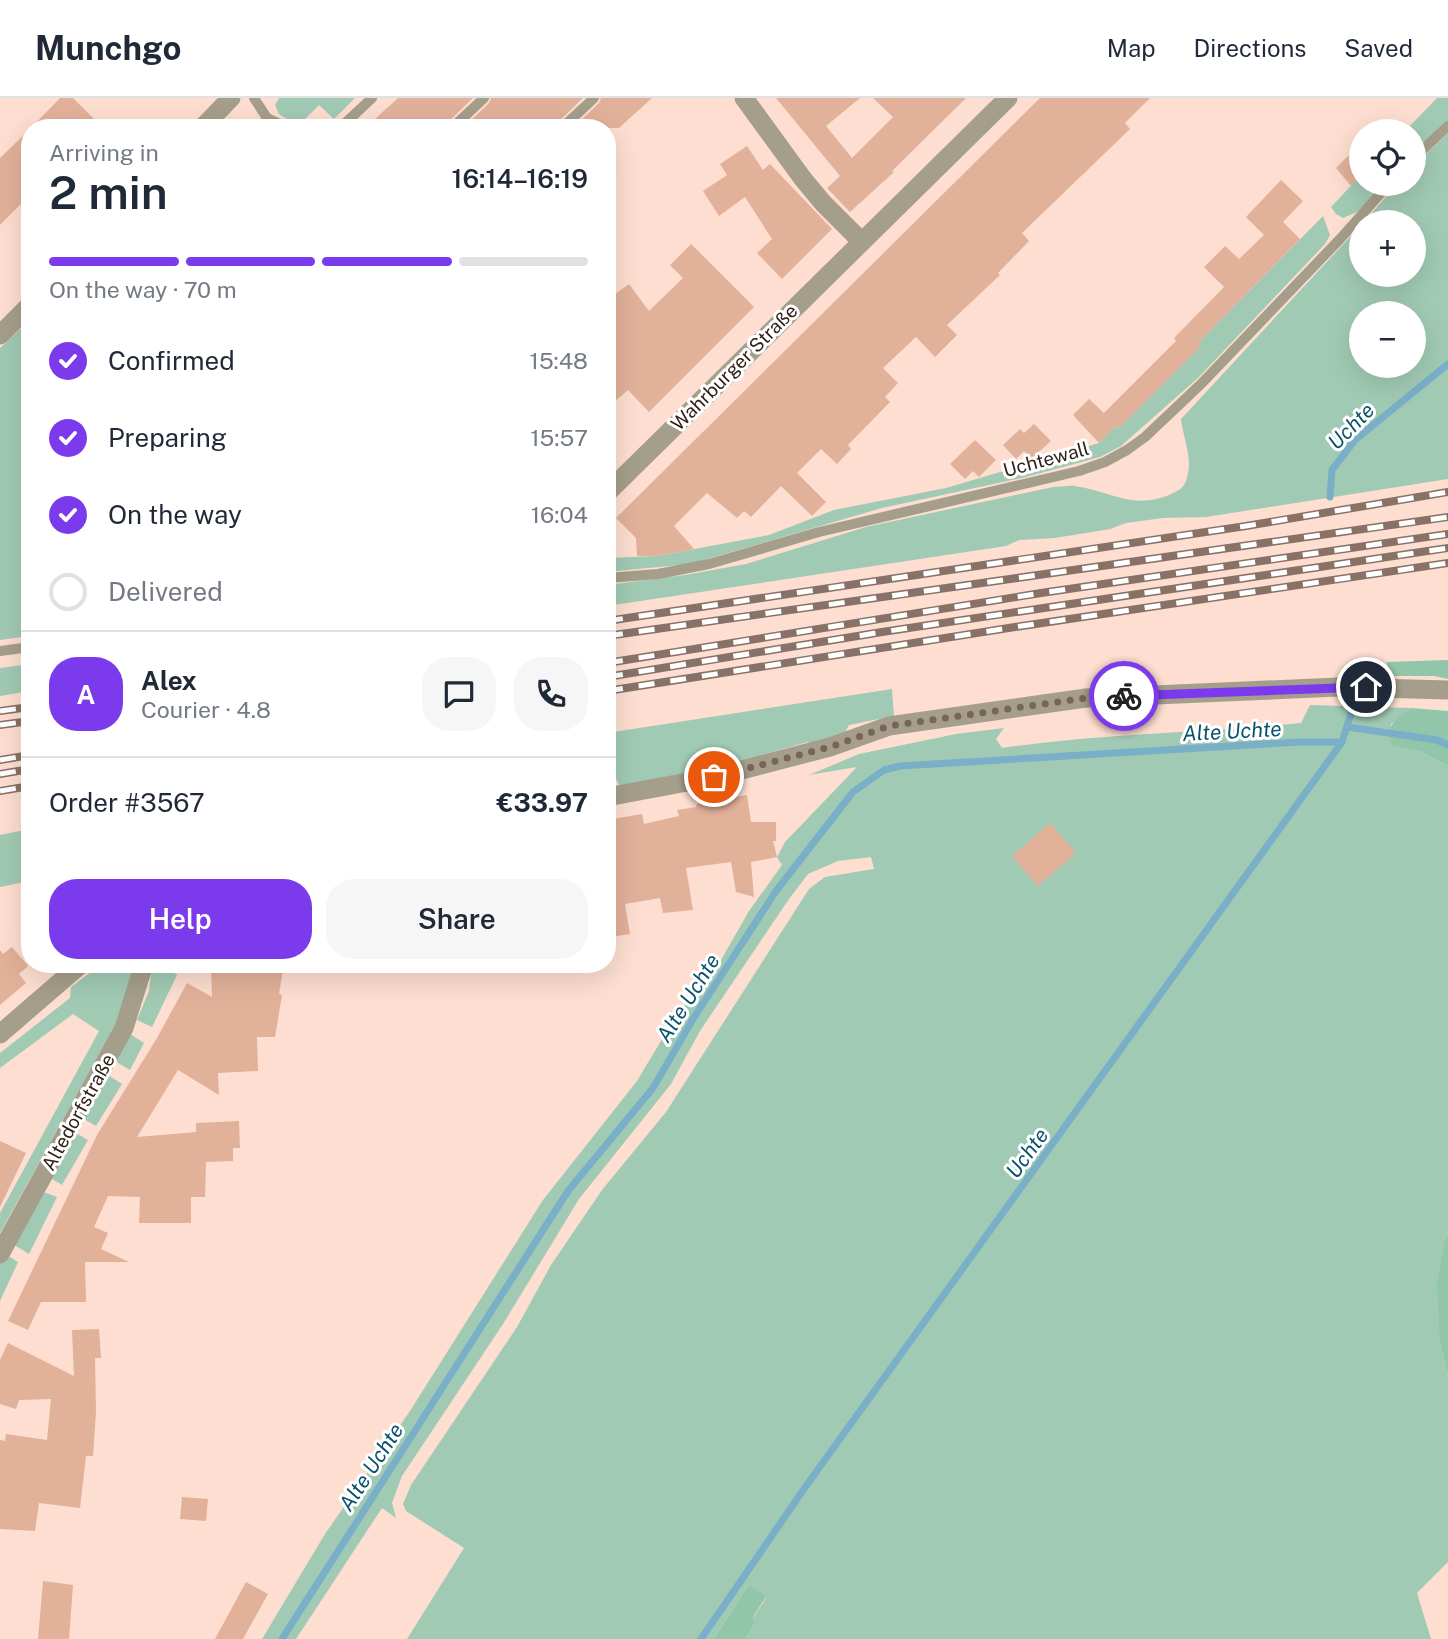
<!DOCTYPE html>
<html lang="en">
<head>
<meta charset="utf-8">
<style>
  :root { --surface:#fff; --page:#f6f6f7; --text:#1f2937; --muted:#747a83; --line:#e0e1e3; --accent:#7c3aed }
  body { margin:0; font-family:"Public Sans",sans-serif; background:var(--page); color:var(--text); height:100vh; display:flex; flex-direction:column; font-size:26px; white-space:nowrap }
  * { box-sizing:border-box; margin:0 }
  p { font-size:23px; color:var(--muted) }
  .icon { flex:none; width:38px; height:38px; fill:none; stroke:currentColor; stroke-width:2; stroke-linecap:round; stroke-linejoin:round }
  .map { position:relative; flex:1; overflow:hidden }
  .details { position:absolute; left:21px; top:21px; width:595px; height:854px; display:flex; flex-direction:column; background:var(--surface); border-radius:28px; box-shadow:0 7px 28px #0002 }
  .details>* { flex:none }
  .fabs { position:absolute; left:1349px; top:21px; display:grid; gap:14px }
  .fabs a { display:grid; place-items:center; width:77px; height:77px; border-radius:50%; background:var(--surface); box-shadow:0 7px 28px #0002; font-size:35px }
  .pin { position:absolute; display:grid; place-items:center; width:60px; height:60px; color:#fff; margin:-30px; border:4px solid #fff; border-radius:50%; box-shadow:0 2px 7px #0007 }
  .courier { position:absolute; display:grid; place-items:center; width:70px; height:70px; margin:-35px; border:5px solid #7c3aed; border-radius:50%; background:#fff; color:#222; box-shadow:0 2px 9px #0007 }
  .overview em { font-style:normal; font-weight:600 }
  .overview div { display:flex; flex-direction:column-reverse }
  .overview { display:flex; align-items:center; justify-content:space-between; height:119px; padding:0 28px }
  h1 { font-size:46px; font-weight:600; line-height:52px }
  .bar { display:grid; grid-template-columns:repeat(4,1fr); gap:10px 7px; align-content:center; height:84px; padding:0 28px }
  .bar i { height:9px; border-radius:5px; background:var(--line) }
  .bar .on { background:var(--accent) }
  .bar p { grid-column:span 4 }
  .line { display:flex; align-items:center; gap:18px; padding:0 28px; border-top:2px solid var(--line) }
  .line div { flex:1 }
  .round { display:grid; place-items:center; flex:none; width:74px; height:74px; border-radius:28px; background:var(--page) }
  ol { padding:0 28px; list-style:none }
  li { display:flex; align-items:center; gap:21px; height:77px }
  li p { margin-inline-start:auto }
  li .icon { padding:7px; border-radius:50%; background:var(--accent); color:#fff; stroke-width:4 }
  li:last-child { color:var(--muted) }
  li i { width:38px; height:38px; border:4px solid var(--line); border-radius:50% }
  .button { display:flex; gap:14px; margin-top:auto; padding:14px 28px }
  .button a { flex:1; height:80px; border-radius:28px; background:var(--accent); color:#fff; font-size:28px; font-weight:600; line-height:80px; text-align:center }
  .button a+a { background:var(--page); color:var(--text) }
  header { display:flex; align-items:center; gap:42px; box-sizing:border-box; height:98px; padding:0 35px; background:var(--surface); border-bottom:2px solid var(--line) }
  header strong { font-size:33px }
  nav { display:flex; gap:38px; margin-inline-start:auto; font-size:24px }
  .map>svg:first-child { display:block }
  .green { fill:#a1cab4; fill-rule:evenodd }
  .forest { fill:#92c6ab }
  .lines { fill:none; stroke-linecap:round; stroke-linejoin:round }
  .stream { stroke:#79afc7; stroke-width:7 }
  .building { fill:#e2b19a }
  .lane { stroke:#a59e8a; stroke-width:10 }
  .street { stroke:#a59e8a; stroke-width:19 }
  .rail-casing { stroke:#887268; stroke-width:8 }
  .rail { stroke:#fff; stroke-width:5; stroke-dasharray:16; stroke-linecap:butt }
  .done { stroke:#78645a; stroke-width:7; stroke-dasharray:0 12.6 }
  .route { stroke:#7c3aed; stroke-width:9 }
  .labels { text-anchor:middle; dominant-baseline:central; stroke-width:6; stroke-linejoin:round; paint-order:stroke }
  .street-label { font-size:19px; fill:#30221b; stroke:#fff }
  .water-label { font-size:21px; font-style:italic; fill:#0a536c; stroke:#fff }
</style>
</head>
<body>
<header>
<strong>Munchgo</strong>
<nav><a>Map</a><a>Directions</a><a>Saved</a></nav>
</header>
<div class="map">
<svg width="1448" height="1541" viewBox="0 0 1448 1541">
  <rect width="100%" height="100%" fill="#fdded0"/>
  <!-- green -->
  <g class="green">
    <path d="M 279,0 L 355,0 L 334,21 L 319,7 L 298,28 L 279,16 L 275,7 Z"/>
    <path d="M 1437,0 L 1448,0 L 1448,23 L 1414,56 L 1414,33 L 1405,33 Z"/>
    <path d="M 1448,35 L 1448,381 L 1206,419 L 1163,420 L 1126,425 L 1110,431 L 1055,440 L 1019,442 L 1006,448 L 607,508 L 607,487 L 685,477 L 746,466 L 866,429 L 1053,389 C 1060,389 1068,387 1075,388 C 1110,393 1133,412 1169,397 C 1178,393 1185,390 1187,379 C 1193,359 1183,340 1181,321 L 1361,127 L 1362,177 L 1414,177 L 1414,124 L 1364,124 L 1397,86 L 1414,86 L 1414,68 ZM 1362,215 L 1414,215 L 1414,268 L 1362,268 Z"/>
    <path d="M 1361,77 L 1362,86 L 1384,86 L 1359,113 L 1343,120 L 1336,116 L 1331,109 Z"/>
    <path d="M 1323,118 L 1330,137 L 1325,146 L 1199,279 L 1121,348 L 1100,359 L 1022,380 L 882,410 L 690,466 L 607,474 L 607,460 L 657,458 L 769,437 L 834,412 L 946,390 L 1099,345 L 1115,328 L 1118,331 L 1198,245 Z"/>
    <path d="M 30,222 L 30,538 L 0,542 L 0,250 Z"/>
    <path d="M 30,566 L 30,593 L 0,598 L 0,570 Z"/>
    <path d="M 892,591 L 894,618 L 849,627 L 841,642 L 816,648 L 808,644 L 707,672 L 620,688 L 616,681 L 607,682 L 607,635 Z"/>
    <path d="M 1310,607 L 1411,610 L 1391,626 L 1392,646 L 1421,654 L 1448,668 L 1448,1136 L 1445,1142 L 1440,1245 L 1448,1278 L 1448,1464 L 1417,1495 L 1431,1541 L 745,1541 L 755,1526 L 753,1520 L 766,1500 L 749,1486 L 714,1541 L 407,1541 L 464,1450 L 406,1413 L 403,1406 L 411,1387 L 517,1229 L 551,1167 L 602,1092 L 666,1014 L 809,791 L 825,779 L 874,771 L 871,759 L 838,763 L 808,776 L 789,801 L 700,933 L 671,986 L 579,1101 L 503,1226 L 402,1378 L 392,1405 L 396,1420 L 382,1410 L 296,1541 L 262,1541 L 325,1436 L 410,1313 L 543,1102 L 637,983 L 677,916 L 709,883 L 749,813 L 782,767 L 777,759 L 785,744 L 857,669 L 809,677 L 859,656 L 956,636 L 1004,630 L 996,641 L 1002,650 C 1101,635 1202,635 1301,625 Z"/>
    <path d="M 30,731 L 30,783 L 0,789 L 0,737 Z"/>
    <path d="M 102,866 C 114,866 126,863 133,875 L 128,904 L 0,1135 L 0,1115 L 99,933 L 73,916 L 0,970 L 0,955 L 70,900 L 71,889 Z"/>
    <path d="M 152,866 L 163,866 L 177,877 L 152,929 L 137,922 L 149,893 Z"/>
    <path d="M 130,936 L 144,945 L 130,972 L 115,963 Z"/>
    <path d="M 108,977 L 122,986 L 96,1028 L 82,1020 Z"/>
    <path d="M 74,1034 L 88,1042 L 62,1087 L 49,1079 Z"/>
    <path d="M 41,1093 L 57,1099 L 29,1156 L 11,1145 Z"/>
    <path d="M 5,1156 L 18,1164 L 0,1203 L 0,1165 Z"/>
  </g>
  <!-- forest -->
  <g class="forest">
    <path d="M 1448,562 L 1448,581 L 1434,578 L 1385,578 L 1388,575 L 1387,564 Z"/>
    <path d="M 1411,610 L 1448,613 L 1448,668 L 1421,654 L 1392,647 C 1386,624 1395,623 1411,610 Z"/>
    <path d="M 1448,1136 L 1448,1278 L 1440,1245 L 1437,1186 L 1445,1142 Z"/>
    <path d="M 749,1486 L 766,1499 L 753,1519 L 755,1526 L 745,1541 L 714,1541 Z"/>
  </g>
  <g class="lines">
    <!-- stream -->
    <g class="stream">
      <path d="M 1330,399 L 1332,372 L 1355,342 L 1448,266"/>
      <path d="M 1347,629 L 1437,642 L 1448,647"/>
      <path d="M 282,1541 L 568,1093 L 653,990 L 693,921 L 776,793 L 853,694 L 884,672 L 900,668 L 1299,644 L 1342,644"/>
      <path d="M 701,1541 L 806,1388 L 1342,644 L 1353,609 L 1357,578"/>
    </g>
  </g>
  <!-- building -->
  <g class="building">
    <path d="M 60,0 L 73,0 L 103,30 L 31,30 Z"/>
    <path d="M 398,0 L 473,0 L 447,25 L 445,30 L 365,30 Z"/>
    <path d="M 491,0 L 583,0 L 557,25 L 555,30 L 463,30 L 489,5 Z"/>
    <path d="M 601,0 L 652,0 L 619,30 L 573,30 L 599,5 Z"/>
    <path d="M 776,0 L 860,0 L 826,28 L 852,60 L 893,19 L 873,0 L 966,0 L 892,73 L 894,74 L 850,114 L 827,90 L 840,78 Z"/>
    <path d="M 1040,0 L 1150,0 L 1125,25 L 1130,31 L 1022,135 L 1029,143 L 998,175 L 1000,177 L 947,227 L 957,237 L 935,259 L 916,239 L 883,270 L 898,285 L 885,299 L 890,304 L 848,347 L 851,351 L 837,366 L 821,351 L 797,375 L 826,404 L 812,418 L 781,388 L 751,419 L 744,413 L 737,420 L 707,395 L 674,428 L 694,451 L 657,458 L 637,458 L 636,440 L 616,420 Z"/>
    <path d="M 30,31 L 30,97 L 0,127 L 0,60 Z"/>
    <path d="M 1362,44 L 1362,77 L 1351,88 L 1336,70 Z"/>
    <path d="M 747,48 L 763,72 L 770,66 L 832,131 L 782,181 L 757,155 L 772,141 L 745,99 L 719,118 L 703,93 L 727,77 L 720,66 Z"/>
    <path d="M 1281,82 L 1303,103 L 1283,124 L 1300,141 L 1198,245 L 1201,248 L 1118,331 L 1115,328 L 1099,345 L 1073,317 L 1089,301 L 1104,315 L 1176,243 L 1174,240 L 1224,189 L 1204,169 L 1225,148 L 1239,161 L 1264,137 L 1246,119 Z"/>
    <path d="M 691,146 L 754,209 L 649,314 L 628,292 L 607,310 L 607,202 L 629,186 L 649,213 L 683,180 L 670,167 Z"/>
    <path d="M 1034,326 L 1051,343 L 1031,361 L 1024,353 L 1016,361 L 1003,347 L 1020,331 L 1024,335 Z"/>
    <path d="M 975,342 L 996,362 L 979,379 L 973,373 L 965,381 L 950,366 Z"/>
    <path d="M 747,697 L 751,724 L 776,724 L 776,743 L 773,743 L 777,759 L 751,764 L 754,799 L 736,794 L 731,764 L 686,770 L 693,812 L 663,815 L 660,800 L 625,806 L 630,836 L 611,839 L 607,814 L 607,722 L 642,716 L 644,726 L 679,718 L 677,712 L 696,709 L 697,706 Z"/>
    <path d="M 1050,725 L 1076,755 L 1038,788 L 1012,758 Z"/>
    <path d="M 12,849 L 28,868 L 19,876 L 26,885 L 0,907 L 0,852 L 3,856 Z"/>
    <path d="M 234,866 L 284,866 L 279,896 L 282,897 L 275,939 L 257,939 L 258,973 L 218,975 L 219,997 L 178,972 L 137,1039 L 196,1034 L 196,1025 L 239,1023 L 240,1050 L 233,1050 L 233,1063 L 206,1064 L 205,1099 L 191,1099 L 191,1125 L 139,1125 L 140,1099 L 108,1098 L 94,1129 L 108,1135 L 101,1151 L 129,1164 L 85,1164 L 86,1204 L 41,1204 L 28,1232 L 8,1223 L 97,1037 L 157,940 L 187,885 L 212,899 L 211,869 Z"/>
    <path d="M 0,1043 L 26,1055 L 0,1109 Z"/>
    <path d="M 99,1231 L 101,1260 L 95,1260 L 96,1313 L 93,1358 L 86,1358 L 80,1410 L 39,1405 L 35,1433 L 0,1431 L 0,1342 L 5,1343 L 6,1336 L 47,1342 L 51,1301 L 19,1302 L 16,1311 L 0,1306 L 0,1262 L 8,1245 L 74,1278 L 72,1232 Z"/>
    <path d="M 182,1399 L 208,1401 L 206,1423 L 180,1421 Z"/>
    <path d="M 43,1483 L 73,1487 L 69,1541 L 38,1541 Z"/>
    <path d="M 246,1484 L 268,1496 L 243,1541 L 215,1541 Z"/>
  </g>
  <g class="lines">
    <!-- lane -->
    <g class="lane">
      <path d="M 254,0 L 267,20 L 266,30"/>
      <path d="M 267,20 L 289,30"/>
      <path d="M 340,30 L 372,0"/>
      <path d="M 452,30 L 484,0"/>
      <path d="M 562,30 L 594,0"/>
      <path d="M 1414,60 L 1448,28"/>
      <path d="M 607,480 L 658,476 L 709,466 L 819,434 L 1079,373 L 1105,364 L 1127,352 L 1145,339 L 1201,286 L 1340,141 L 1389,86"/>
      <path d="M 0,553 L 30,549"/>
    </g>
    <!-- street -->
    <g class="street">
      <path d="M 744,0 L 803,81 L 823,105 L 861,143"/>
      <path d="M 202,30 L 231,0"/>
      <path d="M 0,237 L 30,207"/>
      <path d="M 607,395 L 1008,0"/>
      <path d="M 607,699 L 714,679 L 830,649 L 889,628 L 1086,600 L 1338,589 L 1448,592"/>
      <path d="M 0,936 L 81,866"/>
      <path d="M 0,1156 L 124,930 L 144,866"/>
    </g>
    <defs>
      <g id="rail">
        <path d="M 607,523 L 1246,428 L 1448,394"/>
        <path d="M 607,538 L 1448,419"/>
        <path d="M 607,565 L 1041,495 L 1448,436"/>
        <path d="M 607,579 L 882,534 L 1448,450"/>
        <path d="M 607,593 L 1015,529 L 1448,465"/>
        <path d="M 0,613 L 30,609"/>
        <path d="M 0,627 L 30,623"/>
        <path d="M 0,662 L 30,657"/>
        <path d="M 0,676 L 30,671"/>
        <path d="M 0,693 L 30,688"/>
      </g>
    </defs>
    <!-- rail casing -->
    <use href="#rail" class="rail-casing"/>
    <!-- rail -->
    <use href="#rail" class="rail"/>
  </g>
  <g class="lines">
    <!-- done -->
    <path class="done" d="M 714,679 L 830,649 L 889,628 L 1086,600 L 1124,598"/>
    <!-- route -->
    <path class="route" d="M 1124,598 L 1366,589"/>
  </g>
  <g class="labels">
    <!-- street labels -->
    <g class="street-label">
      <text transform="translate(734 269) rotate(-45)">Wahrburger Straße</text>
      <text transform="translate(1046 361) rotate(-15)">Uchtewall</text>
      <text transform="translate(78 1014) rotate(-61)">Altedorfstraße</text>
    </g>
    <!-- water labels -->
    <g class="water-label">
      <text transform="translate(1351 328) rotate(-45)">Uchte</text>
      <text transform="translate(1232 633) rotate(-3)">Alte Uchte</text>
      <text transform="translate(688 900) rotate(-58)">Alte Uchte</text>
      <text transform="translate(1027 1055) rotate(-54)">Uchte</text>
      <text transform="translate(371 1369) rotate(-57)">Alte Uchte</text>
    </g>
  </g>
</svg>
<div class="fabs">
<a><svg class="icon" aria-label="locate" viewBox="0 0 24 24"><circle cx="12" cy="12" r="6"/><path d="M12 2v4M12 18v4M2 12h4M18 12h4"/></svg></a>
<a>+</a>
<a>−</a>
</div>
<div class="pin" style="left:714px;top:679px;background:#ea580c"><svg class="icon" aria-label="bag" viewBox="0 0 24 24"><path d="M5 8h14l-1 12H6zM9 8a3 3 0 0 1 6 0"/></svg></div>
<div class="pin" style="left:1366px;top:589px;background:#1f2937"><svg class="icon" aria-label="home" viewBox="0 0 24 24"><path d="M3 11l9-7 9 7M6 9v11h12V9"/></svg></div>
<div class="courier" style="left:1124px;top:598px"><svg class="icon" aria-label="bike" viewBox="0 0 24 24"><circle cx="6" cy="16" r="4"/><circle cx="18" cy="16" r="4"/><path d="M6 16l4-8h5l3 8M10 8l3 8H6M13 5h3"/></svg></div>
<section class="details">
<div class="overview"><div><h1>2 min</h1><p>Arriving in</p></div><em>16:14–16:19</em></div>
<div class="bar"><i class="on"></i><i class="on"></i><i class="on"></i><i></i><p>On the way · 70 m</p></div>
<ol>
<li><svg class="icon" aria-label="check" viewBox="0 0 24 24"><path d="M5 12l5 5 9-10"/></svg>Confirmed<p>15:48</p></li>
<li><svg class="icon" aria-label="check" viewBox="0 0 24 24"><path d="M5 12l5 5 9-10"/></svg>Preparing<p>15:57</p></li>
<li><svg class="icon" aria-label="check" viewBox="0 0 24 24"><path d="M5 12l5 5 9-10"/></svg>On the way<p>16:04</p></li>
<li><i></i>Delivered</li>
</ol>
<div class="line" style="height:126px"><b class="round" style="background:var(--accent);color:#fff">A</b><div><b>Alex</b><p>Courier · 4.8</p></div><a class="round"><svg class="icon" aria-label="chat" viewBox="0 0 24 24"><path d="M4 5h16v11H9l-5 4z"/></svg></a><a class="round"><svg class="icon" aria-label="phone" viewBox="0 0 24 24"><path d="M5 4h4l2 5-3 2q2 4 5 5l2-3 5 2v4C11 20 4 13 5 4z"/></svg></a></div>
<div class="line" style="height:91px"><div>Order #3567</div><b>€33.97</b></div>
<div class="button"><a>Help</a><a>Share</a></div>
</section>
</div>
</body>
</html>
